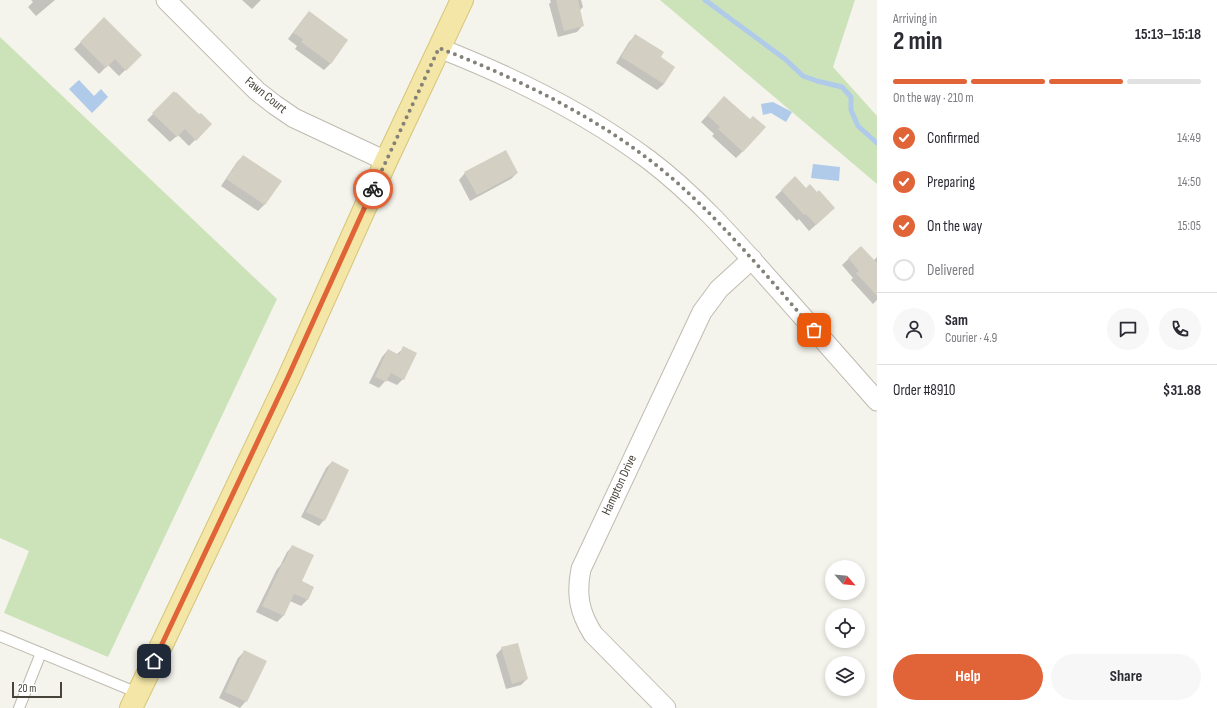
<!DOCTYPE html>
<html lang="en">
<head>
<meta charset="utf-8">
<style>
  :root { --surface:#fff; --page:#f7f7f7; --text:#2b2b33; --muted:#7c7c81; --line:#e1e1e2; --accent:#e06437 }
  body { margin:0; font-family:"Sofia Sans Condensed",sans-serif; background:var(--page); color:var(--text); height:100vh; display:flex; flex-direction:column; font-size:15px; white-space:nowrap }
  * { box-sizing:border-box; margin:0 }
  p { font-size:13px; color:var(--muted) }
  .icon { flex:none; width:22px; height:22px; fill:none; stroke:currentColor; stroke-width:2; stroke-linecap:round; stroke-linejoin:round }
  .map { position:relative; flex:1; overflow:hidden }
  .drawer { display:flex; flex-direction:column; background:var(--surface); width:340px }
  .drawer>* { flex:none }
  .needle { width:26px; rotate:117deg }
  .fabs { position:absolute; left:825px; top:560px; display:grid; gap:8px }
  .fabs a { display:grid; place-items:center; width:40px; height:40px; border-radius:50%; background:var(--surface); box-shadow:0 2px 6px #0003; font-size:20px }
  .scale { position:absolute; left:12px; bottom:10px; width:50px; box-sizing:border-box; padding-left:4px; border:2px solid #48443a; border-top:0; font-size:11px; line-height:14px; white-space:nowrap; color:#48443a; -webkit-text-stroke:3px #fff; paint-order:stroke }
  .pin { position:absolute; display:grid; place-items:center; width:34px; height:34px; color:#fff; margin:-17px; border-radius:8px; box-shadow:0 2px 6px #0006 }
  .courier { position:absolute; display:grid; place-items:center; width:40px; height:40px; margin:-20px; border:3px solid #e06437; border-radius:50%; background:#fff; color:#222; box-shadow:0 1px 5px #0007 }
  .headline em { font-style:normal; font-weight:700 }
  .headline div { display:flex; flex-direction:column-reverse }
  .headline { display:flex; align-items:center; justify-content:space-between; height:68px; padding:0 16px }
  h1 { font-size:26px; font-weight:700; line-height:30px }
  .bar { display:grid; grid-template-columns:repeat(4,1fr); gap:6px 4px; align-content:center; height:48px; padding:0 16px }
  .bar i { height:5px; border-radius:3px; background:var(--line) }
  .bar .current { background:var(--accent) }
  .bar p { grid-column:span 4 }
  .line { display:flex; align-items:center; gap:10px; padding:0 16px; border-top:1px solid var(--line) }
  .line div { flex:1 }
  .round { display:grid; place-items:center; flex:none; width:42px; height:42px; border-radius:21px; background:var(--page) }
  ol { padding:0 16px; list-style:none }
  li { display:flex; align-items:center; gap:12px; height:44px }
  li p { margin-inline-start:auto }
  li .icon { padding:4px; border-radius:50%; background:var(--accent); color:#fff; stroke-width:4 }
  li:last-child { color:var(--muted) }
  li i { width:22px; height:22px; border:2px solid var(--line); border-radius:50% }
  .cta { display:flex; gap:8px; margin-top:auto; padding:8px 16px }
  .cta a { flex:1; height:46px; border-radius:24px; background:var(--accent); color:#fff; font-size:16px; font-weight:700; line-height:46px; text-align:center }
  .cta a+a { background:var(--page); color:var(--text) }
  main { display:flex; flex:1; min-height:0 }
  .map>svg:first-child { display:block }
  .green { fill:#cce3ba }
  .water { fill:#b0cbe9 }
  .shadow { fill:#0003 }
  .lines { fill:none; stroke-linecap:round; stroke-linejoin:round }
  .stream { stroke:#b0cbe9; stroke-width:5 }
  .building { fill:#d4cfc3 }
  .lane-casing { stroke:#bfbbaf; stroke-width:12 }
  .street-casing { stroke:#bfbbaf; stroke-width:21 }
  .primary-casing { stroke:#d6c578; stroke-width:24 }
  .lane { stroke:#fff; stroke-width:10 }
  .street { stroke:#fff; stroke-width:19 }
  .primary { stroke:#f3e6a6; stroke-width:22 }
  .done { stroke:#848178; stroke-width:4; stroke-dasharray:0 7.2 }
  .route { stroke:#e06437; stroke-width:5 }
  .labels { text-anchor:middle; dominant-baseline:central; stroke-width:3.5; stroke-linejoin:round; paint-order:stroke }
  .street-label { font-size:13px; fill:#48443a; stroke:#fff }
</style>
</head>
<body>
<main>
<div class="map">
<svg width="877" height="708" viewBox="0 0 877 708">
  <rect width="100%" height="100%" fill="#f4f3ec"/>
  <!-- green -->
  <g class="green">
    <path d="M 660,0 L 855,0 L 833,67 L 877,116 L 877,184 Z"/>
    <path d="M 0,37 L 277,299 L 108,657 L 4,613 L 29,551 L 0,538 Z"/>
  </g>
  <!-- water -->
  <g class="water">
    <path d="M 79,80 L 94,96 L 101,89 L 108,97 L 92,113 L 69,89 Z"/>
    <path d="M 773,102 L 792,112 L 786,122 L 771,113 L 763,115 L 761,104 Z"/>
    <path d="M 813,164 L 840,167 L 839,181 L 811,178 Z"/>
  </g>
  <!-- shadow -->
  <g class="shadow">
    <path d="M 31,0 L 55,0 L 36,16 L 28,7 L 33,2 Z"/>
    <path d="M 242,0 L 261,0 L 252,9 Z"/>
    <path d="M 550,0 L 581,0 L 583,7 L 579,11 L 583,25 L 577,32 L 558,37 L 549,4 L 551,2 Z"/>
    <path d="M 309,12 L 347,40 L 330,64 L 324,70 L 295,49 L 297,46 L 288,39 L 303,19 Z"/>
    <path d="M 104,19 L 141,55 L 119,76 L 108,65 L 99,74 L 74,49 Z"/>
    <path d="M 636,35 L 659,58 L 664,84 L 657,90 L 616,63 L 629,42 Z"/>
    <path d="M 174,93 L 199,116 L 211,124 L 189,146 L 178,135 L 170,142 L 147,120 Z"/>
    <path d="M 718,104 L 743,151 L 736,158 L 712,136 L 714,134 L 701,122 Z"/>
    <path d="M 243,156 L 280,181 L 264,205 L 258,211 L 221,186 L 237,162 Z"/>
    <path d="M 465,173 L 517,173 L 511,179 L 470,201 L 459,180 Z"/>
    <path d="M 795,178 L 828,214 L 809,231 L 799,219 L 797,221 L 775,197 Z"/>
    <path d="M 861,247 L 873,261 L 877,257 L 877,300 L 873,304 L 851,280 L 853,278 L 842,265 Z"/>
    <path d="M 404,348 L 403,379 L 397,385 L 386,380 L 379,388 L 369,383 L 382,357 L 388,350 L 397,354 Z"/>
    <path d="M 332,462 L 324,520 L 319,526 L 301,517 L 326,468 Z"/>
    <path d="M 293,546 L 301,581 L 313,587 L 307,600 L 301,606 L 290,601 L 283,616 L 277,622 L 256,612 L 277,569 L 280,566 L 287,552 Z"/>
    <path d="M 502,648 L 527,679 L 521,685 L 506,689 L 496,655 Z"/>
    <path d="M 245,651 L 246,701 L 240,708 L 219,698 L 238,658 Z"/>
  </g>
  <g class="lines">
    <!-- stream -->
    <path class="stream" d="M 705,0 L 785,59 L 803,76 L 817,81 L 842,87 L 851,97 L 851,110 L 858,126 L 877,143"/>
  </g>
  <!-- building -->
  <g class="building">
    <path d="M 556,0 L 578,0 L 584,26 L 564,31 Z"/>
    <path d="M 309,11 L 348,40 L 331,64 L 301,42 L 303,39 L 293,33 Z"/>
    <path d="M 104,17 L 142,55 L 126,71 L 115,59 L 106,68 L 80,42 Z"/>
    <path d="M 635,34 L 664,52 L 661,57 L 675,67 L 664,84 L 621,57 Z"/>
    <path d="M 174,91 L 175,93 L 176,92 L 199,114 L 201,113 L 212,124 L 196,141 L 185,129 L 177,137 L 152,113 Z"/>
    <path d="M 724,96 L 750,119 L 753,116 L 766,127 L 743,152 L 718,129 L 720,127 L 707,115 Z"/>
    <path d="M 506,150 L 518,173 L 477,195 L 464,172 Z"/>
    <path d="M 243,155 L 282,181 L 265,205 L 226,179 Z"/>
    <path d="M 795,176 L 806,188 L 810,184 L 817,192 L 819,190 L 835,208 L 816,225 L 806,214 L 804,215 L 781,190 Z"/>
    <path d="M 861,246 L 877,263 L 877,296 L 856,273 L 859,271 L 848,258 Z"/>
    <path d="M 403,346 L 417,353 L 404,380 L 391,373 L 386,382 L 375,377 L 388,349 L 399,355 Z"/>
    <path d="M 332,461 L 349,470 L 325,521 L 306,512 Z"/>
    <path d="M 292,545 L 314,555 L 302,581 L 314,587 L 308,600 L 294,594 L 284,616 L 262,606 L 283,562 L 284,562 Z"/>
    <path d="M 518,643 L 528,679 L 512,684 L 501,647 Z"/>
    <path d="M 244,650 L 267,661 L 247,702 L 225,692 Z"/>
  </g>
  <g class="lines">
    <defs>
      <g id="lane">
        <path d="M 0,636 L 138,693"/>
        <path d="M 19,708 L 41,653"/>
      </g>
      <g id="street">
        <path d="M 166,0 L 257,91 L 275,105 L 294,118 L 386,161"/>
        <path d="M 439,48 C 513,77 585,112 649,160 C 694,194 732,237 769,279 C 805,319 841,360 877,401"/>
        <path d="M 666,708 L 593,634 C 579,612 576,594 581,569 L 702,312 L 719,289 L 752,259"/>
      </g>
      <path id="primary" d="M 131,708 L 164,640 L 289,377 L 386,161 L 462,0"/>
    </defs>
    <!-- lane casing -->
    <use href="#lane" class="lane-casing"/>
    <!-- street casing -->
    <use href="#street" class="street-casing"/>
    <!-- primary casing -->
    <use href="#primary" class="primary-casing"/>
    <!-- lane -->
    <use href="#lane" class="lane"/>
    <!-- street -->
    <use href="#street" class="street"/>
    <!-- primary -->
    <use href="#primary" class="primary"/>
  </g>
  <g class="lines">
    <!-- done -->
    <path class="done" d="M 373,189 L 439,48 C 526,82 613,124 683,188 C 730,231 772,282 814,330"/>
    <!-- route -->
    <path class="route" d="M 154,661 L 288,377 L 373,189"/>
  </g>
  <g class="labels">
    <!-- street labels -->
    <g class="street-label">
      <text transform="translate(266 95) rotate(39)">Fawn Court</text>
      <text transform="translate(619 485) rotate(-65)">Hampton Drive</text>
    </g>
  </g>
</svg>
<div class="fabs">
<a><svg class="needle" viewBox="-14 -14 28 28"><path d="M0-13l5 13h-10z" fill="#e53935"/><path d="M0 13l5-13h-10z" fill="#7c7c81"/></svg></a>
<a><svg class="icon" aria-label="locate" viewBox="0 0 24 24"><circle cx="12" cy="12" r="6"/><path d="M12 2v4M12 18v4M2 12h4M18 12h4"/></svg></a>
<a><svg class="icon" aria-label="layers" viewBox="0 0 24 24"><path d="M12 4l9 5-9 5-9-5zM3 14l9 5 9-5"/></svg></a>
</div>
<div class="scale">20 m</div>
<div class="pin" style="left:814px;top:330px;background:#ea580c"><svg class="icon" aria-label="bag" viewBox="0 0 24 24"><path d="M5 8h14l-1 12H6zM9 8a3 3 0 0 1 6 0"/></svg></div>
<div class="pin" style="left:154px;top:661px;background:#1f2937"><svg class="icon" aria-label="home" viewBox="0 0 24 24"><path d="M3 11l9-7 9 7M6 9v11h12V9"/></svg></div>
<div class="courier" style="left:373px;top:189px"><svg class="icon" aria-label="bike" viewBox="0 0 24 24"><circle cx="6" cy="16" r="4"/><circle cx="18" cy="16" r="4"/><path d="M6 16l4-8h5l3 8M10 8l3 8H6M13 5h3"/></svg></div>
</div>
<section class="drawer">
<div class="headline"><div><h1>2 min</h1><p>Arriving in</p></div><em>15:13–15:18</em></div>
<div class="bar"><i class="current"></i><i class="current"></i><i class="current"></i><i></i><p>On the way · 210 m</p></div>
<ol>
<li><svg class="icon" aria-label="check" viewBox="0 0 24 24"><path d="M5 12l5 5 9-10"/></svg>Confirmed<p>14:49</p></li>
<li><svg class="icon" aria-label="check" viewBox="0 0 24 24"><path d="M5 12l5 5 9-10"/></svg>Preparing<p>14:50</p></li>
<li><svg class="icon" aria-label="check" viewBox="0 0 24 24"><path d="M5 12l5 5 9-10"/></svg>On the way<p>15:05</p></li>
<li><i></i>Delivered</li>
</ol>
<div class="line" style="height:72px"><a class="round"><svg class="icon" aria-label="person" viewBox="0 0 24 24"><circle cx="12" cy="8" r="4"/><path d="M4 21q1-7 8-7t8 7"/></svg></a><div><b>Sam</b><p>Courier · 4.9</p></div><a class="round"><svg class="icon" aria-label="chat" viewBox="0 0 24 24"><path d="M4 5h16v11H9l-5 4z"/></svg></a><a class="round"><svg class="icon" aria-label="phone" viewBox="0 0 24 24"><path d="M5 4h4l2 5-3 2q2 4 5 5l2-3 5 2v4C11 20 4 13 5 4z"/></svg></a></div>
<div class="line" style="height:52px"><div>Order #8910</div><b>$31.88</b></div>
<div class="cta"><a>Help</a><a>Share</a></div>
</section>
</main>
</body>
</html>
